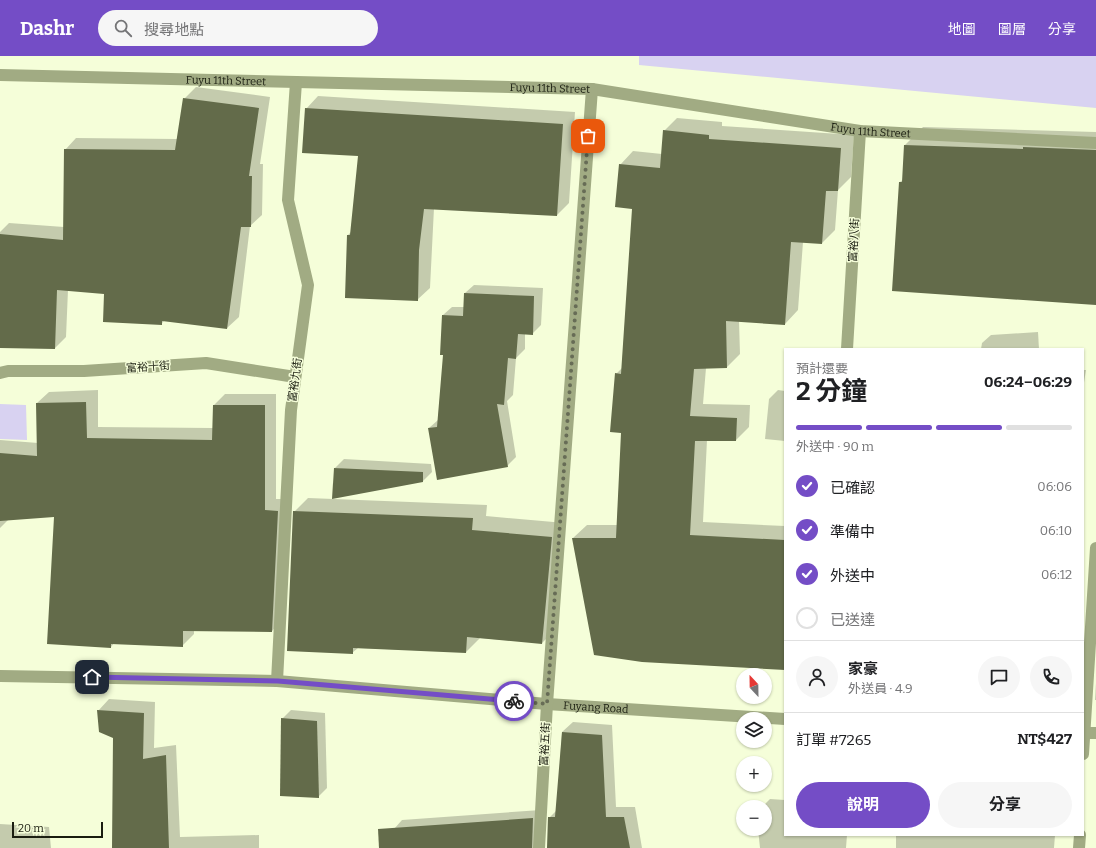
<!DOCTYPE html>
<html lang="zh-TW">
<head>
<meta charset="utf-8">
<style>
  :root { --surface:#fff; --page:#f6f6f6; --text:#202124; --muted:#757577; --line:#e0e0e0; --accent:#744dc6 }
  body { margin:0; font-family:Bitter,"Noto Sans TC",serif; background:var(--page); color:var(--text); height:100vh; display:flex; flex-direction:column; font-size:15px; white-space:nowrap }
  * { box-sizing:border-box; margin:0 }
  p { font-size:13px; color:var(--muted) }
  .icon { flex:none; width:22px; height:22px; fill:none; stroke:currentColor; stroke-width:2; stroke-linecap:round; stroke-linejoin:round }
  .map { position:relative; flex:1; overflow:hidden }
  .sheet { position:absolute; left:784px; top:292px; width:300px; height:488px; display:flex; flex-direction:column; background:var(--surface); border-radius:0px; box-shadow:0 1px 3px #0004 }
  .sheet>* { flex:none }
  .needle { width:26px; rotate:338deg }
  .controls { position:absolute; left:736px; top:612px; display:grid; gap:8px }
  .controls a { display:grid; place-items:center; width:36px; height:36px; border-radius:50%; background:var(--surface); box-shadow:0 1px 3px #0004; font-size:20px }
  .scale { position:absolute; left:12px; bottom:10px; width:91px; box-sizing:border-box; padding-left:4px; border:2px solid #1a1d10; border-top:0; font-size:11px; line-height:14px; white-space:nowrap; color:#1a1d10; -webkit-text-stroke:3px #f5fed9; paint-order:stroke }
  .pin { position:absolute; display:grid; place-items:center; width:34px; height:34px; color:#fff; margin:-17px; border-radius:8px; box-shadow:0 2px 6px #0006 }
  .courier { position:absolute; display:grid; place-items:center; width:40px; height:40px; margin:-20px; border:3px solid #744dc6; border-radius:50%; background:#fff; color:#222; box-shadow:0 1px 5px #0007 }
  .summary em { font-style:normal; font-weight:700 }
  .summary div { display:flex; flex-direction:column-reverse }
  .summary { display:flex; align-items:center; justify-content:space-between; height:68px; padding:0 12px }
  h1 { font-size:26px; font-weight:700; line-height:30px }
  .bar { display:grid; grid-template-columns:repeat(4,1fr); gap:6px 4px; align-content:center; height:48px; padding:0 12px }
  .bar i { height:5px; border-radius:3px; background:var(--line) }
  .bar .selected { background:var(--accent) }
  .bar p { grid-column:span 4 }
  .line { display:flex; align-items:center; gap:10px; padding:0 12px; border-top:1px solid var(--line) }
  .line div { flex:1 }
  .round { display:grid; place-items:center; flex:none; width:42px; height:42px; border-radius:21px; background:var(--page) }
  ol { padding:0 12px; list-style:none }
  li { display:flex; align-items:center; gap:12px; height:44px }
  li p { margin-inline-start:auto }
  li .icon { padding:4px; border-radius:50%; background:var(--accent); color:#fff; stroke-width:4 }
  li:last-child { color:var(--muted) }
  li i { width:22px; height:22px; border:2px solid var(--line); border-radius:50% }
  .action { display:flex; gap:8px; margin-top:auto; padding:8px 12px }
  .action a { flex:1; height:46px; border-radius:24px; background:var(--accent); color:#fff; font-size:16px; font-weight:700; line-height:46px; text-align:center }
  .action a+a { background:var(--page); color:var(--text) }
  header { display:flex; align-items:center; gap:24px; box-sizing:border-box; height:56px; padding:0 20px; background:var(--accent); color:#fff }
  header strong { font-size:19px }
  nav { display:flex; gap:22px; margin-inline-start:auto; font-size:14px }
  .search { width:280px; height:36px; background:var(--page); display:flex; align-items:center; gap:10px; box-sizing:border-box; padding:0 14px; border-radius:22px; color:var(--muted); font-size:15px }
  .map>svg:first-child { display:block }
  .green { fill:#d8d2f1 }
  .shadow { fill:#0003 }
  .building { fill:#636b4a }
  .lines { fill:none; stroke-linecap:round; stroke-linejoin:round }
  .minor { stroke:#a1ab83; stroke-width:12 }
  .done { stroke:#676c56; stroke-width:4; stroke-dasharray:0 7.2 }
  .route { stroke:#744dc6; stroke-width:5 }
  .labels { text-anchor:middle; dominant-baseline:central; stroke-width:3; stroke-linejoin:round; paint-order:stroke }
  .street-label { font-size:11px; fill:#1a1d10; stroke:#f5fed9 }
</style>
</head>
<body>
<header>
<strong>Dashr</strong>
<div class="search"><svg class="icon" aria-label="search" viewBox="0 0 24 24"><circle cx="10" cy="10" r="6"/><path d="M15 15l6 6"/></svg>搜尋地點</div>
<nav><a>地圖</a><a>圖層</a><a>分享</a></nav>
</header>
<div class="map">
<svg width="1096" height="792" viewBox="0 0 1096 792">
  <rect width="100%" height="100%" fill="#f5fed9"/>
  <!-- green -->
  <g class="green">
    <path d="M 639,0 L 1096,0 L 1096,52 L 639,9 Z"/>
    <path d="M 0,348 L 26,349 L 27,384 L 0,383 Z"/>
  </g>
  <!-- shadow -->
  <g class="shadow">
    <path d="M 196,31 L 270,41 L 260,108 L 263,108 L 262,159 L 250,170 L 239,261 L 227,272 L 165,264 L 161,268 L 105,237 L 68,234 L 66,281 L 55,292 L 0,291 L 0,176 L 9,167 L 64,171 L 65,94 L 76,82 L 178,83 L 184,43 Z"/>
    <path d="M 318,40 L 575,56 L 569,147 L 557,159 L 434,152 L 430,232 L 417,244 L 348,179 L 351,176 L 359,99 L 306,53 Z"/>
    <path d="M 677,62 L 722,66 L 722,70 L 854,79 L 851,121 L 838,134 L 835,174 L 822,187 L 803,186 L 798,254 L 785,268 L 739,265 L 740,298 L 727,311 L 706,312 L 703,348 L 750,349 L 749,371 L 736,384 L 707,384 L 703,466 L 785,470 L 785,613 L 573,482 L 587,469 L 617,469 L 622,376 L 616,318 L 622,312 L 633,152 L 620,109 L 633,95 L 662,98 L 664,75 Z"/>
    <path d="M 923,71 L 1096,76 L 1096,248 L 900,126 L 904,123 L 905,89 Z"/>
    <path d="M 474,229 L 543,232 L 541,269 L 532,278 L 525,277 L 525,293 L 516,302 L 513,339 L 507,345 L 516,401 L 507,410 L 429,372 L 438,364 L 444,298 L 443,259 L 452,251 L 464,251 L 465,237 Z"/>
    <path d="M 1038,276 L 1039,293 L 981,293 L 982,287 L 991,279 Z"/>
    <path d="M 1083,314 L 1086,314 L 1083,333 Z"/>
    <path d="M 98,334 L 98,371 L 213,372 L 214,349 L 225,338 L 276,338 L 276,443 L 290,443 L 283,563 L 272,575 L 194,574 L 194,578 L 182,590 L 114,587 L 111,591 L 55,460 L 9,463 L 0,472 L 0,384 L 38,387 L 37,347 L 49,336 Z"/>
    <path d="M 778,334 L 785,335 L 785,385 L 765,383 L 769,343 Z"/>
    <path d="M 344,403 L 431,408 L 432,416 L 423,425 L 335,412 Z"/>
    <path d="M 308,442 L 487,449 L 486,460 L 565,467 L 556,573 L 542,587 L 480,582 L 466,596 L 358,592 L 352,597 L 294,456 Z"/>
    <path d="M 1096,627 L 1096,644 L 1095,644 Z"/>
    <path d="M 109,643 L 155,646 L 154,692 L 176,689 L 180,781 L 259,779 L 259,792 L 138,792 L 114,682 L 98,655 Z"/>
    <path d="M 291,654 L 325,657 L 327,732 L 318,741 L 282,663 Z"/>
    <path d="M 573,666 L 612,669 L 616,751 L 635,751 L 642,792 L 548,792 L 549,762 L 557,754 L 562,676 Z"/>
    <path d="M 770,743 L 785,744 L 785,779 L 847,779 L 846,792 L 760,792 L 758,773 L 765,773 L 765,751 L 762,751 Z"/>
    <path d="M 541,754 L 538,792 L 391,792 L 394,773 L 402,764 Z"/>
    <path d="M 0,768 L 49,771 L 51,792 L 0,792 Z"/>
    <path d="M 896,779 L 1055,779 L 1054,792 L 896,792 Z"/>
  </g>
  <!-- building -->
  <g class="building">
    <path d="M 183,42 L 259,52 L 249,120 L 252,120 L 251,171 L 241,171 L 227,273 L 162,265 L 162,269 L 103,266 L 104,238 L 57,234 L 55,293 L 0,292 L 0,178 L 63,184 L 64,93 L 175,94 Z"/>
    <path d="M 305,52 L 563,68 L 557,160 L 424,153 L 419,194 L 418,245 L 345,242 L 347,179 L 350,179 L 358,100 L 302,97 Z"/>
    <path d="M 663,74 L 709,79 L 709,83 L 841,92 L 838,135 L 826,135 L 822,188 L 791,186 L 785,269 L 726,265 L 727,312 L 694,313 L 690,360 L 737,362 L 736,385 L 695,385 L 690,479 L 785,484 L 785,614 L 642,606 L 594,599 L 572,482 L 616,482 L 621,377 L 610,376 L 615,317 L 621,318 L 632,153 L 615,151 L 619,108 L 660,112 Z"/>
    <path d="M 904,89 L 1023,93 L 1023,91 L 1096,94 L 1096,249 L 892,235 L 899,126 L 902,126 Z"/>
    <path d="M 464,237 L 534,240 L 533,279 L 518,278 L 516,303 L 508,302 L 504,349 L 497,348 L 508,411 L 437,424 L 428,372 L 437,371 L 443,299 L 440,299 L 442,259 L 463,260 Z"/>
    <path d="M 86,346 L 87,382 L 212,384 L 213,349 L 265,349 L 265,454 L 278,455 L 272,576 L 183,575 L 183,591 L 111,588 L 111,592 L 47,588 L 54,461 L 0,465 L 0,397 L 37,400 L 36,347 Z"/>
    <path d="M 334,412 L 423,416 L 423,426 L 332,443 Z"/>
    <path d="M 293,455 L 473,462 L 472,474 L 552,481 L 542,588 L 467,581 L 466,597 L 353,592 L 353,598 L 287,595 Z"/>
    <path d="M 97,654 L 144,657 L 143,703 L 166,699 L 169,792 L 112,792 L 113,682 L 99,676 Z"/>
    <path d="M 281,662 L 317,665 L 319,742 L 280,740 Z"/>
    <path d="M 562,676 L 602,679 L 606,761 L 624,761 L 630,792 L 547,792 L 548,761 L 555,761 Z"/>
    <path d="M 533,762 L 532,792 L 379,792 L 378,773 Z"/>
  </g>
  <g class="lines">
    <!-- minor -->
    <g class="minor">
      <path id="s1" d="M 0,19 L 592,33 L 860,75 L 1096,87"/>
      <path d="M 847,293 L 860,75"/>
      <path d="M 0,317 L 8,315 L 84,315 L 206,307 L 295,321"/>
      <path id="s2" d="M 0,620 L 277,625 L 547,648 L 785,663"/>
      <path d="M 277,625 L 291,354 L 308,229 L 288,144 L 296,26"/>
      <path d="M 1083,677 L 1096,677"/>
      <path d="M 1083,698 L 1096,492"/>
      <path d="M 539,792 L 547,648 L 592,33"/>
      <path d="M 1079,792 L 1080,779"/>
    </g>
  </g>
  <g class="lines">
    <!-- done -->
    <path class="done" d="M 514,645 L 547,648 L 588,80"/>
    <!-- route -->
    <path class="route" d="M 92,621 L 278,625 L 514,645"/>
  </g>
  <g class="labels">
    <!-- street labels -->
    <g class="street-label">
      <text stroke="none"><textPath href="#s1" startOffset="226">Fuyu 11th Street</textPath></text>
      <text stroke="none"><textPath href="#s1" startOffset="550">Fuyu 11th Street</textPath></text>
      <text stroke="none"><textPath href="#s1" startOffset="874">Fuyu 11th Street</textPath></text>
      <text transform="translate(854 184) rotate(-87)">富裕八街</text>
      <text transform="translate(148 311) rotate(-4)">富裕十街</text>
      <text transform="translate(295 324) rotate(-82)">富裕九街</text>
      <text stroke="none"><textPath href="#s2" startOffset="597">Fuyang Road</textPath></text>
      <text transform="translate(545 688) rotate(-87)">富裕五街</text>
    </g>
  </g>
</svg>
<div class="controls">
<a><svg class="needle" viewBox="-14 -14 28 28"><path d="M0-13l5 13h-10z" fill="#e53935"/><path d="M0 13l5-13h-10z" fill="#757577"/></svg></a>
<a><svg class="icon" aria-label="layers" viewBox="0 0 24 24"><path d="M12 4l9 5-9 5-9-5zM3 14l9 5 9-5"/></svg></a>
<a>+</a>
<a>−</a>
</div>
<div class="scale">20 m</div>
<div class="pin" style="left:588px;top:80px;background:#ea580c"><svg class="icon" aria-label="bag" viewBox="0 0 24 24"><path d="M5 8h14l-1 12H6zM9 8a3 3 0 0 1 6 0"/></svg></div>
<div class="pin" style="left:92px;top:621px;background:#1f2937"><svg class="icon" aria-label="home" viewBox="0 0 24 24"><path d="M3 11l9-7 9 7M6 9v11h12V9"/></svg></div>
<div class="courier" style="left:514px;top:645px"><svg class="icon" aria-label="bike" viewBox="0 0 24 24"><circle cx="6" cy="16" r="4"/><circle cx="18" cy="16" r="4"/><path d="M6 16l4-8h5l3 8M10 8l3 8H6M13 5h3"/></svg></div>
<section class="sheet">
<div class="summary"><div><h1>2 分鐘</h1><p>預計還要</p></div><em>06:24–06:29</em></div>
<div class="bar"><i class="selected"></i><i class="selected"></i><i class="selected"></i><i></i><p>外送中 · 90 m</p></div>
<ol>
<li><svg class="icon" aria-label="check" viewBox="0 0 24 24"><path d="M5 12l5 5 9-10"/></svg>已確認<p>06:06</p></li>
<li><svg class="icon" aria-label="check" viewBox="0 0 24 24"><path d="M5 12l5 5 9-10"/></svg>準備中<p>06:10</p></li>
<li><svg class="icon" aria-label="check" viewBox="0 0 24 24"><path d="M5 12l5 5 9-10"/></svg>外送中<p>06:12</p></li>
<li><i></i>已送達</li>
</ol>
<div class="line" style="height:72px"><a class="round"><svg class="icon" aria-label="person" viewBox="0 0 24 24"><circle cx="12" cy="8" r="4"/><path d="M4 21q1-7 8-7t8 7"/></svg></a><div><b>家豪</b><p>外送員 · 4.9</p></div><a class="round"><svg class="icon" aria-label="chat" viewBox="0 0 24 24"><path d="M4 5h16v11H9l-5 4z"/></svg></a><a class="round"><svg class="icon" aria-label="phone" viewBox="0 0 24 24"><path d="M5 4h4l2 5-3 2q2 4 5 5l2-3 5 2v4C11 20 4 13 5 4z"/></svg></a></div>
<div class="line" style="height:52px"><div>訂單 #7265</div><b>NT$427</b></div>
<div class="action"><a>說明</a><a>分享</a></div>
</section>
</div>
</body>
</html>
